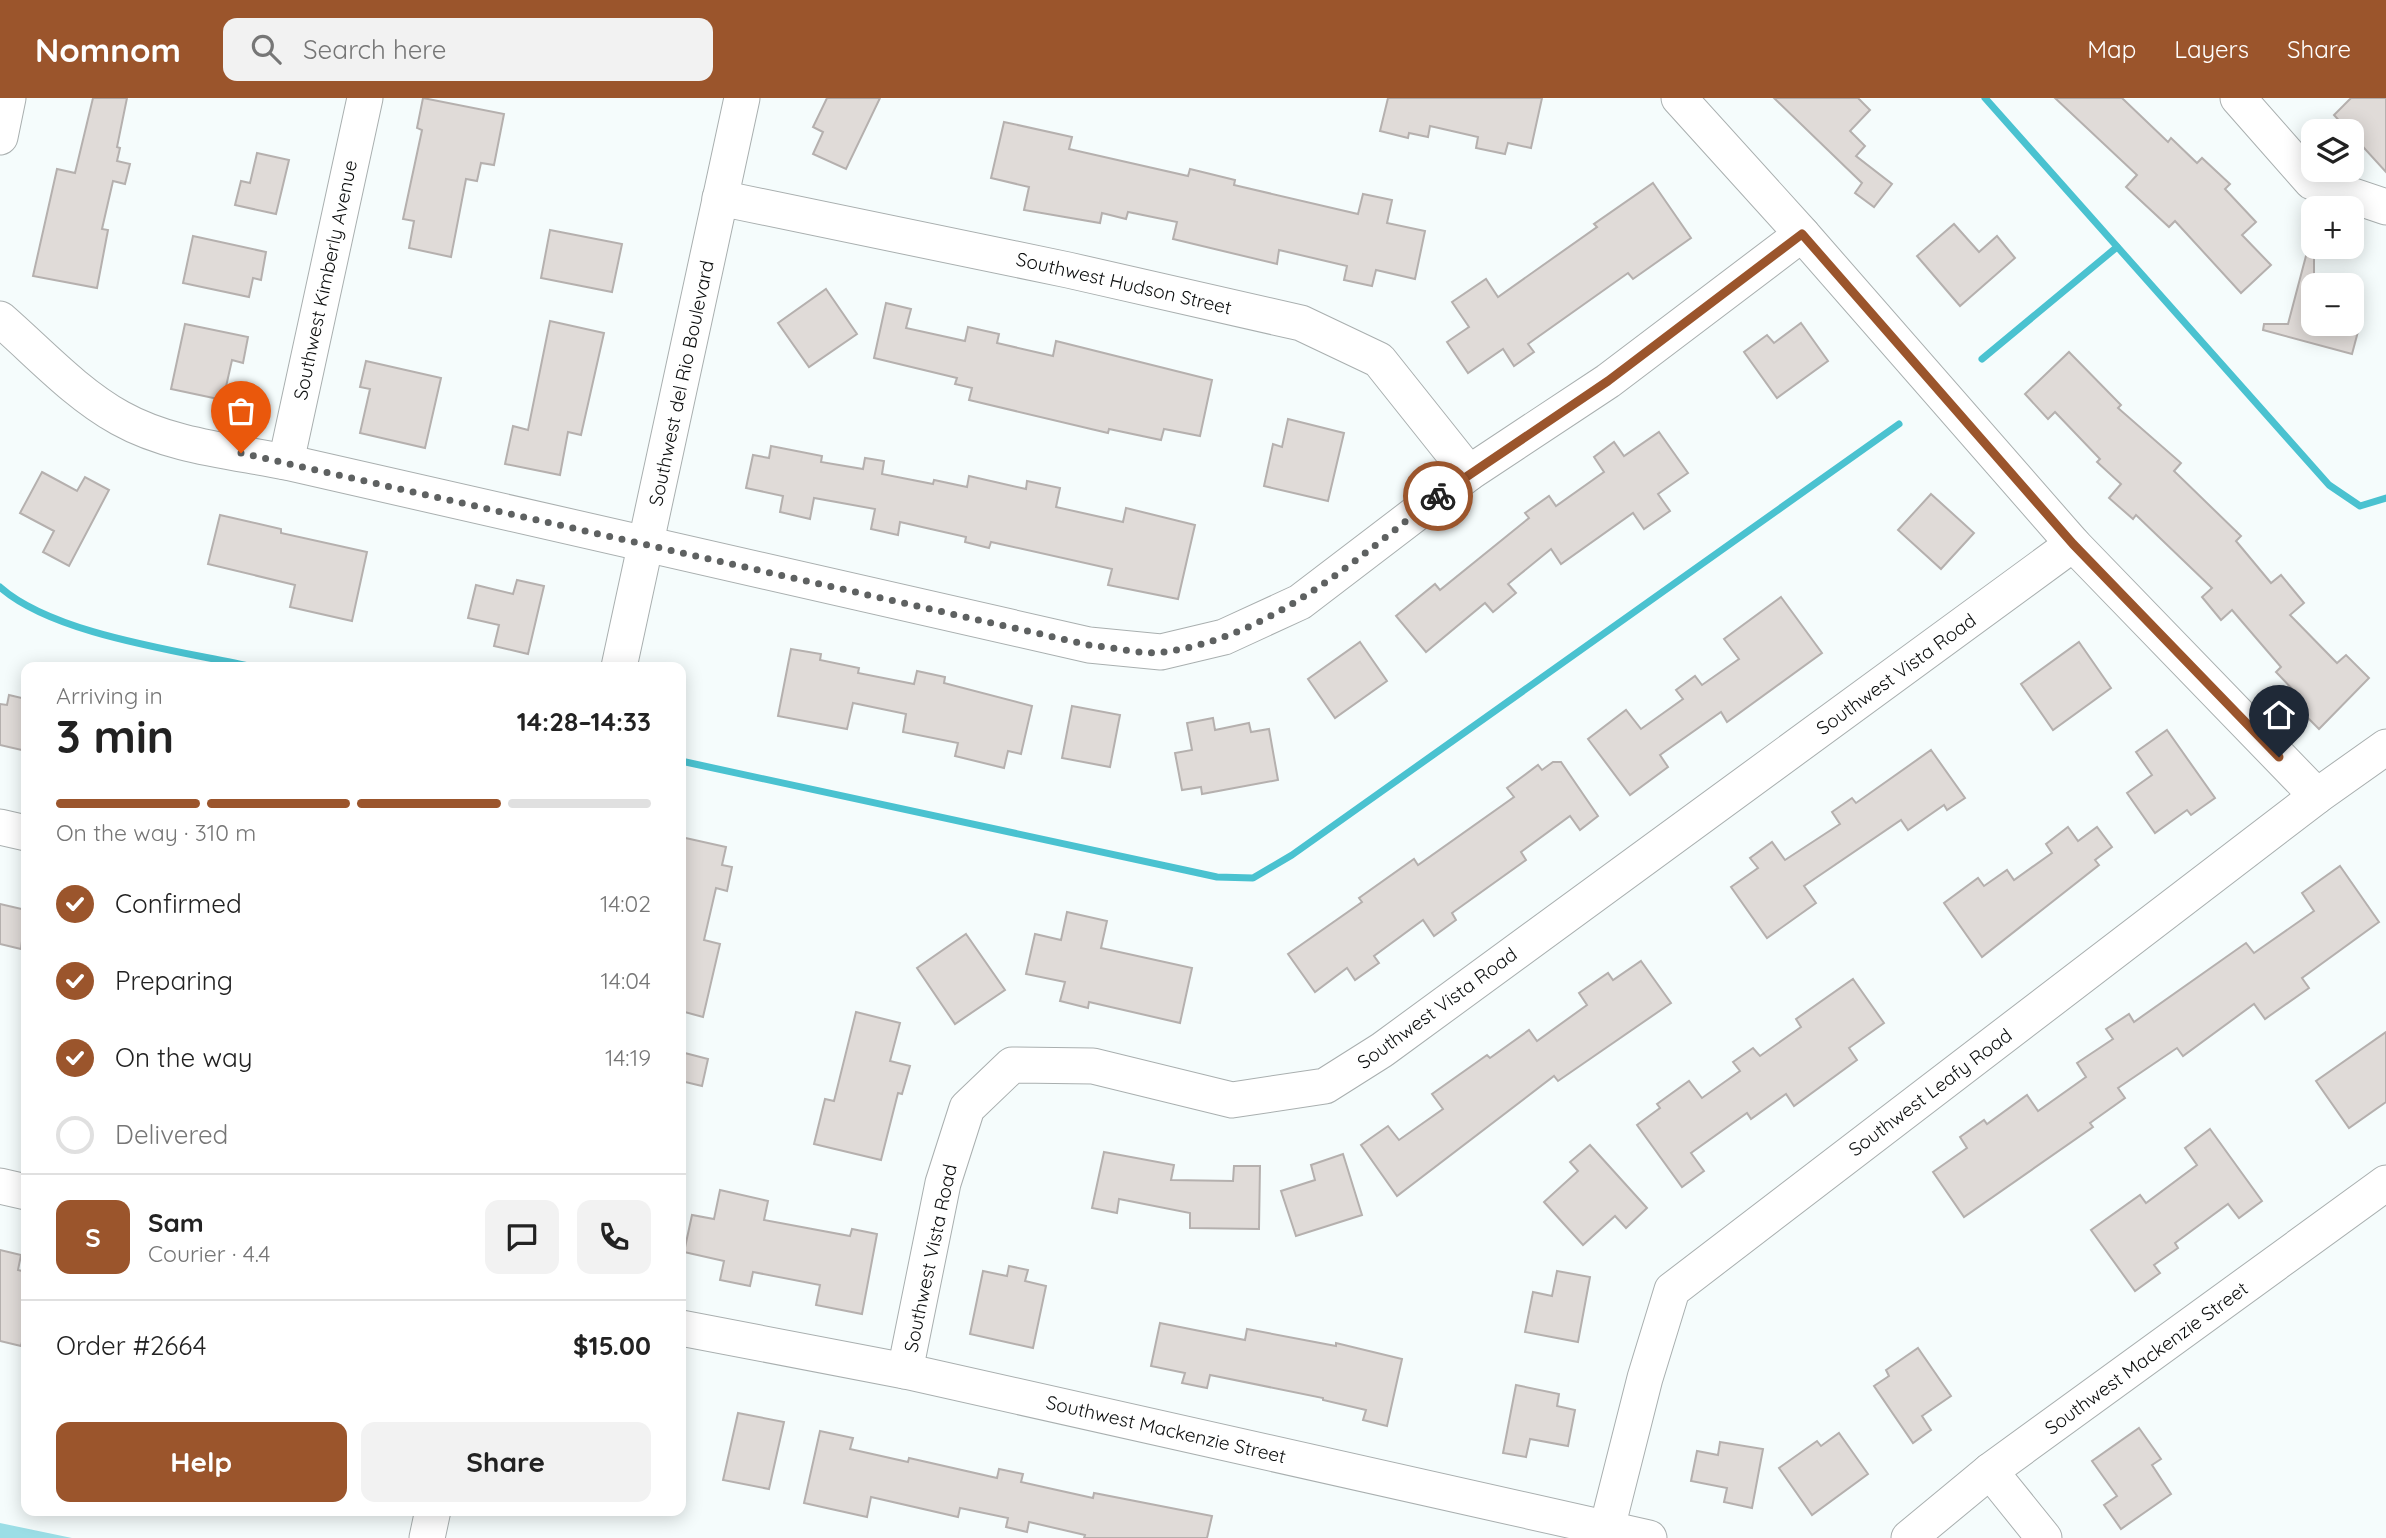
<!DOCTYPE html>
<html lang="en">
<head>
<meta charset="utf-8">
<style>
  :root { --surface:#fff; --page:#f2f2f2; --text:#222; --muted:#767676; --line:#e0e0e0; --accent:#9b552c }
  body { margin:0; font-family:Quicksand,sans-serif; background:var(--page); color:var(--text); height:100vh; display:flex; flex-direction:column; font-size:26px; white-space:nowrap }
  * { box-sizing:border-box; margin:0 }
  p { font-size:23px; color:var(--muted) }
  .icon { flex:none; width:38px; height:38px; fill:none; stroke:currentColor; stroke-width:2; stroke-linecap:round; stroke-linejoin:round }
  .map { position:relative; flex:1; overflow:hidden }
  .side { position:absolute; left:21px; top:564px; width:665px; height:854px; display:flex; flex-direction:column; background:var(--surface); border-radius:14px; box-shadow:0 4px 18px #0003 }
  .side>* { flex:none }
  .fabs { position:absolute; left:2301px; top:21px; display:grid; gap:14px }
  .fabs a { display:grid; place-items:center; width:63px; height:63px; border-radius:14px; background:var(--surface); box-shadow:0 4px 18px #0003; font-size:35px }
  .pin { position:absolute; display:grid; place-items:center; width:60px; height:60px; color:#fff; margin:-72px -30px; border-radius:50% 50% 50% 0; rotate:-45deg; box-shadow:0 0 7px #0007 }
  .pin .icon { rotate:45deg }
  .courier { position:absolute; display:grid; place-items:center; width:70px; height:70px; margin:-35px; border:5px solid #9b552c; border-radius:50%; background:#fff; color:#222; box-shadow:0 2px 9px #0007 }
  .overview em { font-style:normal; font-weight:800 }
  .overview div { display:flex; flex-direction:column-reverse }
  .overview { display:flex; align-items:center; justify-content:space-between; height:119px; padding:0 35px }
  h1 { font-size:46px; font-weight:800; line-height:52px }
  .bar { display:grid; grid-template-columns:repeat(4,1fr); gap:10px 7px; align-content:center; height:84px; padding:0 35px }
  .bar i { height:9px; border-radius:5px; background:var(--line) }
  .bar .on { background:var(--accent) }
  .bar p { grid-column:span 4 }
  .line { display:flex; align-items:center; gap:18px; padding:0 35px; border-top:2px solid var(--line) }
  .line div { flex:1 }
  .round { display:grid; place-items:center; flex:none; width:74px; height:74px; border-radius:14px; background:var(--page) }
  ol { padding:0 35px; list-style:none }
  li { display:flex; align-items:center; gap:21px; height:77px }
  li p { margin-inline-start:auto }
  li .icon { padding:7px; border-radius:50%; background:var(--accent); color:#fff; stroke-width:4 }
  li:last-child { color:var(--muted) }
  li i { width:38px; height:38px; border:4px solid var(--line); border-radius:50% }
  .primary-button { display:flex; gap:14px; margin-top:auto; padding:14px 35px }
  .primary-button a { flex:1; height:80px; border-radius:14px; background:var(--accent); color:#fff; font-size:28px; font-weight:800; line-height:80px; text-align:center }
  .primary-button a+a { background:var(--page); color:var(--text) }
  header { display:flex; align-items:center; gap:42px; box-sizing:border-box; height:98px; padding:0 35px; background:var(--accent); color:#fff }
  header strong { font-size:33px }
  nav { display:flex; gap:38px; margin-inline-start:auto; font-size:24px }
  .search { width:490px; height:63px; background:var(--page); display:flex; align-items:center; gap:18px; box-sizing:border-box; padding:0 24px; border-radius:14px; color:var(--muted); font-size:26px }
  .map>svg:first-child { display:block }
  .green { fill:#9bdee6 }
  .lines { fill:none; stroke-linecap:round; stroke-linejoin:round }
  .stream { stroke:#4ac2d0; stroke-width:7 }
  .building { fill:#e0dbd8; stroke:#b5b0ae; stroke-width:2 }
  .minor-casing { stroke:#a9afaf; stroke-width:37 }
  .minor { stroke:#fff; stroke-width:35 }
  .done { stroke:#5e6161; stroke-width:7; stroke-dasharray:0 12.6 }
  .route { stroke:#9b552c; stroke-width:9 }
  .labels { text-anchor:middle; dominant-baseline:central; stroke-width:5; stroke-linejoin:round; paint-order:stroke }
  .street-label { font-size:19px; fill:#0c0e0e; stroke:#fff }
</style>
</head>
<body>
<header>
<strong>Nomnom</strong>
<div class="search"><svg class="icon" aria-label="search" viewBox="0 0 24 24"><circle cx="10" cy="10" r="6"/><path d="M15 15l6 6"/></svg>Search here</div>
<nav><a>Map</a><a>Layers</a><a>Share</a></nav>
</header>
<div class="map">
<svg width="2386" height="1440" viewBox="0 0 2386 1440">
  <rect width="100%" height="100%" fill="#f5fcfc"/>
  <!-- green -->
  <path class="green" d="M 0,1425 L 72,1440 L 0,1440 Z"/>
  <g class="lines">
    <!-- stream -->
    <g class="stream">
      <path d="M 1985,0 L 2329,387 L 2360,408 L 2386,400"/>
      <path d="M 1982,261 L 2117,149"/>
      <path d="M 0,489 C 54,537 182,553 253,569"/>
      <path d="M 681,663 L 1217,779 L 1253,780 L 1292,757 L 1899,326"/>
    </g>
  </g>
  <!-- building -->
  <g class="building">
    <path d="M 93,0 L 127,0 L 117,49 L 120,50 L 117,63 L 130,66 L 125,86 L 113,83 L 102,131 L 108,132 L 97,190 L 33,178 L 57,71 L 75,75 Z"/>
    <path d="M 423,0 L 504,16 L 494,67 L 481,65 L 477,83 L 466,81 L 451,159 L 409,150 L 414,123 L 403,121 L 422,32 L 417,30 Z"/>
    <path d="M 827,0 L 880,0 L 846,71 L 813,56 L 823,34 L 813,29 Z"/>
    <path d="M 1388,0 L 1542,0 L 1531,50 L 1508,45 L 1505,56 L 1476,50 L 1478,39 L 1430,28 L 1428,39 L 1409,35 L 1408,40 L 1380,33 Z"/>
    <path d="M 1774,0 L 1858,0 L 1870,12 L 1850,33 L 1865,48 L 1856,58 L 1892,86 L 1874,109 L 1855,95 L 1862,85 Z"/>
    <path d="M 2055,0 L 2122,0 L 2168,44 L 2171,40 L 2197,65 L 2202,60 L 2230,86 L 2225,91 L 2256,124 L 2242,137 L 2271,167 L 2241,195 L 2175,123 L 2169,129 L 2126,89 L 2137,77 Z"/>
    <path d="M 2351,0 L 2386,0 L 2386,74 L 2334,17 Z"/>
    <path d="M 1004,24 L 1072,39 L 1069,51 L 1188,78 L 1190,71 L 1235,82 L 1234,87 L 1358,116 L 1363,96 L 1392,102 L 1387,125 L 1425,133 L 1415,181 L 1376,172 L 1372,188 L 1344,182 L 1347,168 L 1279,152 L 1277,166 L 1173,141 L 1177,124 L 1128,114 L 1126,121 L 1102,115 L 1100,125 L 1024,112 L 1029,89 L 991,80 Z"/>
    <path d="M 257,55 L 289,62 L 276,116 L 235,107 L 241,83 L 250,85 Z"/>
    <path d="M 1653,85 L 1691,140 L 1633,181 L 1628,175 L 1528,246 L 1534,254 L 1514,268 L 1503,251 L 1468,275 L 1447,244 L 1469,229 L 1452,204 L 1486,181 L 1498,199 L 1597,129 L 1594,126 Z"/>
    <path d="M 1954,126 L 1979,154 L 1997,138 L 2015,160 L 1960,208 L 1917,158 Z"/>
    <path d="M 550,132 L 622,146 L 612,194 L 541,180 Z"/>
    <path d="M 193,138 L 266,154 L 261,182 L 253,180 L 249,199 L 183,185 Z"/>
    <path d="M 2307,154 L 2314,154 L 2314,226 L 2360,226 L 2352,256 L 2263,232 L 2264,226 L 2288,226 Z"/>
    <path d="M 826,191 L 857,236 L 809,269 L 778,225 Z"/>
    <path d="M 886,205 L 911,211 L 906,230 L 965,243 L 968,229 L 999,236 L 997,245 L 1053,258 L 1056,243 L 1212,282 L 1200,338 L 1164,331 L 1161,342 L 1109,331 L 1108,335 L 969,302 L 972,290 L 955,286 L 957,280 L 874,260 Z"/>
    <path d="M 550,223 L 604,235 L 581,337 L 568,334 L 560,377 L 505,366 L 513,328 L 528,332 Z"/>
    <path d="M 1801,225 L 1828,263 L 1777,300 L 1744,254 L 1767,237 L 1774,245 Z"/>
    <path d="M 185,226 L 248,239 L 243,265 L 232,262 L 223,302 L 171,291 Z"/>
    <path d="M 2069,254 L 2121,307 L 2118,310 L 2181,365 L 2174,373 L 2241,438 L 2236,443 L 2271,485 L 2281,477 L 2304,505 L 2290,517 L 2337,565 L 2346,557 L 2369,580 L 2319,631 L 2293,605 L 2299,598 L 2276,574 L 2281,569 L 2232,512 L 2221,522 L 2202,499 L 2212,490 L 2136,417 L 2133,421 L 2109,400 L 2121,386 L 2097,364 L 2100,361 L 2055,314 L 2048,321 L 2025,296 Z"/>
    <path d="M 366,263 L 441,280 L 425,350 L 360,335 L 370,291 L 360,289 Z"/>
    <path d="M 1288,321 L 1344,335 L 1328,403 L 1264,388 L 1273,346 L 1282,349 Z"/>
    <path d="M 1659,334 L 1688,375 L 1658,396 L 1670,413 L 1644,431 L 1633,415 L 1561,466 L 1551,451 L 1508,486 L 1516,495 L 1493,514 L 1485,505 L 1426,554 L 1396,518 L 1435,486 L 1440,492 L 1529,420 L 1525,415 L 1549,398 L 1556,408 L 1604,374 L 1594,359 L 1614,344 L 1624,358 Z"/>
    <path d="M 771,348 L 822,358 L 821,364 L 863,371 L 865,360 L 884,363 L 882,376 L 933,386 L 934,382 L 967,389 L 969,378 L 1026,391 L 1027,383 L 1060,390 L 1056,409 L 1123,424 L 1126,410 L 1195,427 L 1178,501 L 1108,487 L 1112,471 L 991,444 L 989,450 L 965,444 L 966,439 L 900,424 L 898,437 L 871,431 L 875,411 L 814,400 L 810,421 L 780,414 L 783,398 L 746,390 L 753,357 L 769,360 Z"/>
    <path d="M 42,374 L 77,393 L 85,379 L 109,392 L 69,468 L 43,454 L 54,433 L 20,415 Z"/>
    <path d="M 1931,396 L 1974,435 L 1941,471 L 1898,432 Z"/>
    <path d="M 220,417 L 281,431 L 281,435 L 367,454 L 352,523 L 290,509 L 295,487 L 208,466 Z"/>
    <path d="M 517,482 L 544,488 L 528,556 L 494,548 L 499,527 L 468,520 L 476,487 L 513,496 Z"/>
    <path d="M 1781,499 L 1822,555 L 1727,624 L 1721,614 L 1660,657 L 1668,669 L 1630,697 L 1588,641 L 1626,612 L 1641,631 L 1683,601 L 1676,592 L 1695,578 L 1702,587 L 1739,561 L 1724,541 Z"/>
    <path d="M 1360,544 L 1387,583 L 1335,620 L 1308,581 Z"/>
    <path d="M 2079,544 L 2111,590 L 2053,632 L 2021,586 Z"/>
    <path d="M 791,551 L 821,556 L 820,562 L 859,570 L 858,575 L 914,586 L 917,573 L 945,579 L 944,585 L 1032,608 L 1021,656 L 1008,653 L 1004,670 L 955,658 L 958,645 L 903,634 L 906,616 L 853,605 L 847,631 L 778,618 Z"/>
    <path d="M 9,597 L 26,601 L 26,653 L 0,647 L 0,606 L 7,607 Z"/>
    <path d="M 1072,608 L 1120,617 L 1110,669 L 1062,660 Z"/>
    <path d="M 1213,620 L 1215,632 L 1249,625 L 1251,634 L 1269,631 L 1278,682 L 1202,696 L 1201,689 L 1182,692 L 1175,655 L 1192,652 L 1187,625 Z"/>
    <path d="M 2167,632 L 2215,700 L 2191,717 L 2187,712 L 2155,735 L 2127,695 L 2152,677 L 2136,654 Z"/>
    <path d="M 1931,652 L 1965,700 L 1947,712 L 1944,707 L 1908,732 L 1901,722 L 1804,788 L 1816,805 L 1767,840 L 1731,789 L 1758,770 L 1750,760 L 1772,744 L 1785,762 L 1840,726 L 1832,714 L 1852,700 L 1856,705 Z"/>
    <path d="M 1553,664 L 1561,664 L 1598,718 L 1580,732 L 1570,718 L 1521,754 L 1526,762 L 1452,815 L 1456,822 L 1434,838 L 1423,822 L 1374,858 L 1379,865 L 1355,882 L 1347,870 L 1315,894 L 1288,856 L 1362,804 L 1359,800 L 1414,761 L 1418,767 L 1514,699 L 1507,690 L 1538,667 L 1542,672 Z"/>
    <path d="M 2068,729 L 2078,743 L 2097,729 L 2112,749 L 2095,762 L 2099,767 L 1982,859 L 1944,805 L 1978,780 L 1984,788 L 2007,772 L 2014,782 L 2052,755 L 2046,746 Z"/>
    <path d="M 681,739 L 726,749 L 722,767 L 732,769 L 727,793 L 716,790 L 704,842 L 720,846 L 703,919 L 681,913 Z"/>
    <path d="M 2340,768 L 2379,824 L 2302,880 L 2309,890 L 2265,921 L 2254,906 L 2183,958 L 2177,950 L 2118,990 L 2125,1000 L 2090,1025 L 2093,1029 L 1964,1119 L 1933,1074 L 1967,1050 L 1960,1039 L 1984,1022 L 1987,1026 L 2027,997 L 2038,1013 L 2086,979 L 2077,965 L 2113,941 L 2106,931 L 2129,916 L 2134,924 L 2246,845 L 2254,855 L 2314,813 L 2302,795 Z"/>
    <path d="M 0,806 L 26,812 L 21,851 L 0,846 Z"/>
    <path d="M 1067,814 L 1107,823 L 1101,850 L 1192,870 L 1180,925 L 1089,904 L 1088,910 L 1060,903 L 1065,884 L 1026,876 L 1035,836 L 1061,842 Z"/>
    <path d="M 966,836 L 1005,892 L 955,926 L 917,870 Z"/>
    <path d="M 1641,863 L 1671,905 L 1558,983 L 1554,978 L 1397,1098 L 1361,1047 L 1388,1028 L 1399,1042 L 1443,1011 L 1432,996 L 1487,957 L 1490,960 L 1529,932 L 1537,943 L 1587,907 L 1579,895 L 1608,875 L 1613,882 Z"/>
    <path d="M 1853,881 L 1884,925 L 1849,950 L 1857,962 L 1794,1008 L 1786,996 L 1751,1021 L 1747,1015 L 1691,1055 L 1704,1073 L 1682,1089 L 1637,1027 L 1660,1010 L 1657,1006 L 1689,983 L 1702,1000 L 1740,973 L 1733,964 L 1753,950 L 1760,958 L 1801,929 L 1796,921 Z"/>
    <path d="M 856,914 L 900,925 L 890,963 L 910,968 L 902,996 L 898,995 L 881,1062 L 814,1046 L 825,1001 L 834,1003 Z"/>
    <path d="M 2386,934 L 2386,1004 L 2349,1030 L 2316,983 Z"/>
    <path d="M 681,954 L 708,961 L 702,988 L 681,983 Z"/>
    <path d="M 2210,1031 L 2262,1103 L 2239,1120 L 2228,1106 L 2175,1145 L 2178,1150 L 2154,1167 L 2160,1175 L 2135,1193 L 2091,1132 L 2140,1097 L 2146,1105 L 2197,1067 L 2185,1050 Z"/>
    <path d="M 1590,1047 L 1647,1110 L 1626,1130 L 1615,1118 L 1583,1147 L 1544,1104 L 1578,1073 L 1570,1064 Z"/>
    <path d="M 1104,1054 L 1174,1067 L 1171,1082 L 1233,1083 L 1234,1068 L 1260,1068 L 1259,1131 L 1190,1130 L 1190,1115 L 1119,1101 L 1117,1115 L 1092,1110 Z"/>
    <path d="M 1343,1056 L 1362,1117 L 1296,1138 L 1281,1093 L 1315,1082 L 1311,1067 Z"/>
    <path d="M 720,1092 L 768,1103 L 764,1122 L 850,1138 L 852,1131 L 877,1136 L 862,1216 L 816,1207 L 820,1187 L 753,1174 L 750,1188 L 720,1182 L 724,1163 L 684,1154 L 692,1117 L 714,1121 Z"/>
    <path d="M 0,1152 L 21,1157 L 18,1172 L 26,1174 L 26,1228 L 21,1248 L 0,1243 Z"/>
    <path d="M 1009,1168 L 1028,1172 L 1025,1183 L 1046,1188 L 1033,1250 L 970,1236 L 983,1173 L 1007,1178 Z"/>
    <path d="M 1557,1173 L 1590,1179 L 1578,1244 L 1525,1234 L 1533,1194 L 1552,1198 Z"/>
    <path d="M 1160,1225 L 1245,1242 L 1247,1231 L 1336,1248 L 1336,1245 L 1402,1261 L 1387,1328 L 1363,1322 L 1366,1312 L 1323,1302 L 1323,1300 L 1210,1277 L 1207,1290 L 1182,1285 L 1185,1275 L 1151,1268 Z"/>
    <path d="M 1918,1250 L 1951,1298 L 1922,1318 L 1931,1332 L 1913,1345 L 1874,1288 L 1889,1278 L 1886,1272 Z"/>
    <path d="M 1516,1287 L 1559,1296 L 1557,1308 L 1575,1312 L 1568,1348 L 1530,1341 L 1526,1359 L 1503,1355 Z"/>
    <path d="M 738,1315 L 784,1324 L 769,1391 L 723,1382 Z"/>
    <path d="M 2139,1330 L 2161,1361 L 2152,1367 L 2171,1396 L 2121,1431 L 2104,1407 L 2117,1398 L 2092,1363 Z"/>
    <path d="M 820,1333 L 853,1340 L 850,1351 L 908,1364 L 909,1360 L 997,1380 L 999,1371 L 1023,1376 L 1021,1384 L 1093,1400 L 1094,1395 L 1212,1418 L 1207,1440 L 1084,1440 L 1085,1437 L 1029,1424 L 1027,1434 L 1006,1429 L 1008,1420 L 960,1410 L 958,1419 L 871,1399 L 867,1419 L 804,1405 Z"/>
    <path d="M 1839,1335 L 1868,1376 L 1812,1417 L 1779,1370 L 1817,1343 L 1821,1348 Z"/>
    <path d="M 1720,1344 L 1763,1351 L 1752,1410 L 1724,1404 L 1727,1390 L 1691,1383 L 1697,1353 L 1718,1357 Z"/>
  </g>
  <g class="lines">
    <defs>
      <g id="minor">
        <path d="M 1679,0 L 1802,136 L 2073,446 L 2317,698"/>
        <path d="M 2238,0 L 2312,84 L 2386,109"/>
        <path d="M 0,39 L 8,0"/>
        <path d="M 720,100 L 1068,172 L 1301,225 L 1379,262 L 1469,375"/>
        <path d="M 0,221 C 38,254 75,295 120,320 C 170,348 231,353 286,364 L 1089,547 L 1161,554 L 1224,539 L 1300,504 L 1469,375 L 1608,283 L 1802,136"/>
        <path d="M 286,364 L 365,0"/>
        <path d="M 619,569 L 742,0"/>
        <path d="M 0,729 L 26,735"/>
        <path d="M 0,1088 L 26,1094"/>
        <path d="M 681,1230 L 905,1273 L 1649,1440"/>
        <path d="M 905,1273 L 943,1085 L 967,1010 L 1012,967 L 1093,968 L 1232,1002 L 1325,988 L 1382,952 L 2073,446"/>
        <path d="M 1990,1373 L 2044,1440"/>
        <path d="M 1607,1430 L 1645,1280 L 1672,1192 L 2317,698 L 2386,649"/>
        <path d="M 427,1440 L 433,1412"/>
        <path d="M 1909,1440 L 1990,1373 L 2386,1085"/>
      </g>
    </defs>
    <!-- minor casing -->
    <use href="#minor" class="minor-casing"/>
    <!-- minor -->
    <use href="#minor" class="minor"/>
  </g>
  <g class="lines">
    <!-- done -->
    <path class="done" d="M 241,355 L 1089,547 C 1113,549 1141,557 1164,554 C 1272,539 1355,462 1438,398"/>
    <!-- route -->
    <path class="route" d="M 1438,398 L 1608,283 L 1802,136 L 2073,446 L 2279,659"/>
  </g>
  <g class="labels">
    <!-- street labels -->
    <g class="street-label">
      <text transform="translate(325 182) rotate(-78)">Southwest Kimberly Avenue</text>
      <text transform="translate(1124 185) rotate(13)">Southwest Hudson Street</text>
      <text transform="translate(681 285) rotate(-78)">Southwest del Rio Boulevard</text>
      <text transform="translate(1896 576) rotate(-36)">Southwest Vista Road</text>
      <text transform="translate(1437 910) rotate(-36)">Southwest Vista Road</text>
      <text transform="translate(1930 994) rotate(-37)">Southwest Leafy Road</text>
      <text transform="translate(930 1160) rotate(-78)">Southwest Vista Road</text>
      <text transform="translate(2146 1260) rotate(-36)">Southwest Mackenzie Street</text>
      <text transform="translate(1166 1331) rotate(13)">Southwest Mackenzie Street</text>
    </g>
  </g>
</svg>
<div class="fabs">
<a><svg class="icon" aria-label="layers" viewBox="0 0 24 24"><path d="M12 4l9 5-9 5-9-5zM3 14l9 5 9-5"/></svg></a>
<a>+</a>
<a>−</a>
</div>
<div class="pin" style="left:241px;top:355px;background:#ea580c"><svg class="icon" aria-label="bag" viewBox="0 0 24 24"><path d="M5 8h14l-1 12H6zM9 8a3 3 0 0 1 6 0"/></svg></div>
<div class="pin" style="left:2279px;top:659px;background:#1f2937"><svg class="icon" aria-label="home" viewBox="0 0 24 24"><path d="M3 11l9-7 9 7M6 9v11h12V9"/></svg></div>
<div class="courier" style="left:1438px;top:398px"><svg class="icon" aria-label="bike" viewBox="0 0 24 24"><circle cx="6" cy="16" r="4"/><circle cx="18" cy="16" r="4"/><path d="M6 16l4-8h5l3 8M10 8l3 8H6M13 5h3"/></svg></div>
<section class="side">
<div class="overview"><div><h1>3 min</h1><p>Arriving in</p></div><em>14:28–14:33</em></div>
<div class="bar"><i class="on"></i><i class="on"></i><i class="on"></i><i></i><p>On the way · 310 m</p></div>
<ol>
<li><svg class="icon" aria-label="check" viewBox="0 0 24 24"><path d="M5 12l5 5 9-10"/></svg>Confirmed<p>14:02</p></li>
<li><svg class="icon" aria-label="check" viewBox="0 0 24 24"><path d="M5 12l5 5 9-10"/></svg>Preparing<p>14:04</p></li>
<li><svg class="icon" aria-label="check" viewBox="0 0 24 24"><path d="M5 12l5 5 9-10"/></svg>On the way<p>14:19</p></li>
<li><i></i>Delivered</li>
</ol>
<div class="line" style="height:126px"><b class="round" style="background:var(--accent);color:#fff">S</b><div><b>Sam</b><p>Courier · 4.4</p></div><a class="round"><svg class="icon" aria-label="chat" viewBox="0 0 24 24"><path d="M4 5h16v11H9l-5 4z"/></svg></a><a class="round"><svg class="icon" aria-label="phone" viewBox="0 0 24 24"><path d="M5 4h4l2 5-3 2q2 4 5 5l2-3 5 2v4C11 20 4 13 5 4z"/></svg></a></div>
<div class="line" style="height:91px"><div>Order #2664</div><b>$15.00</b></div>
<div class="primary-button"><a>Help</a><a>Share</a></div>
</section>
</div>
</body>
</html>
